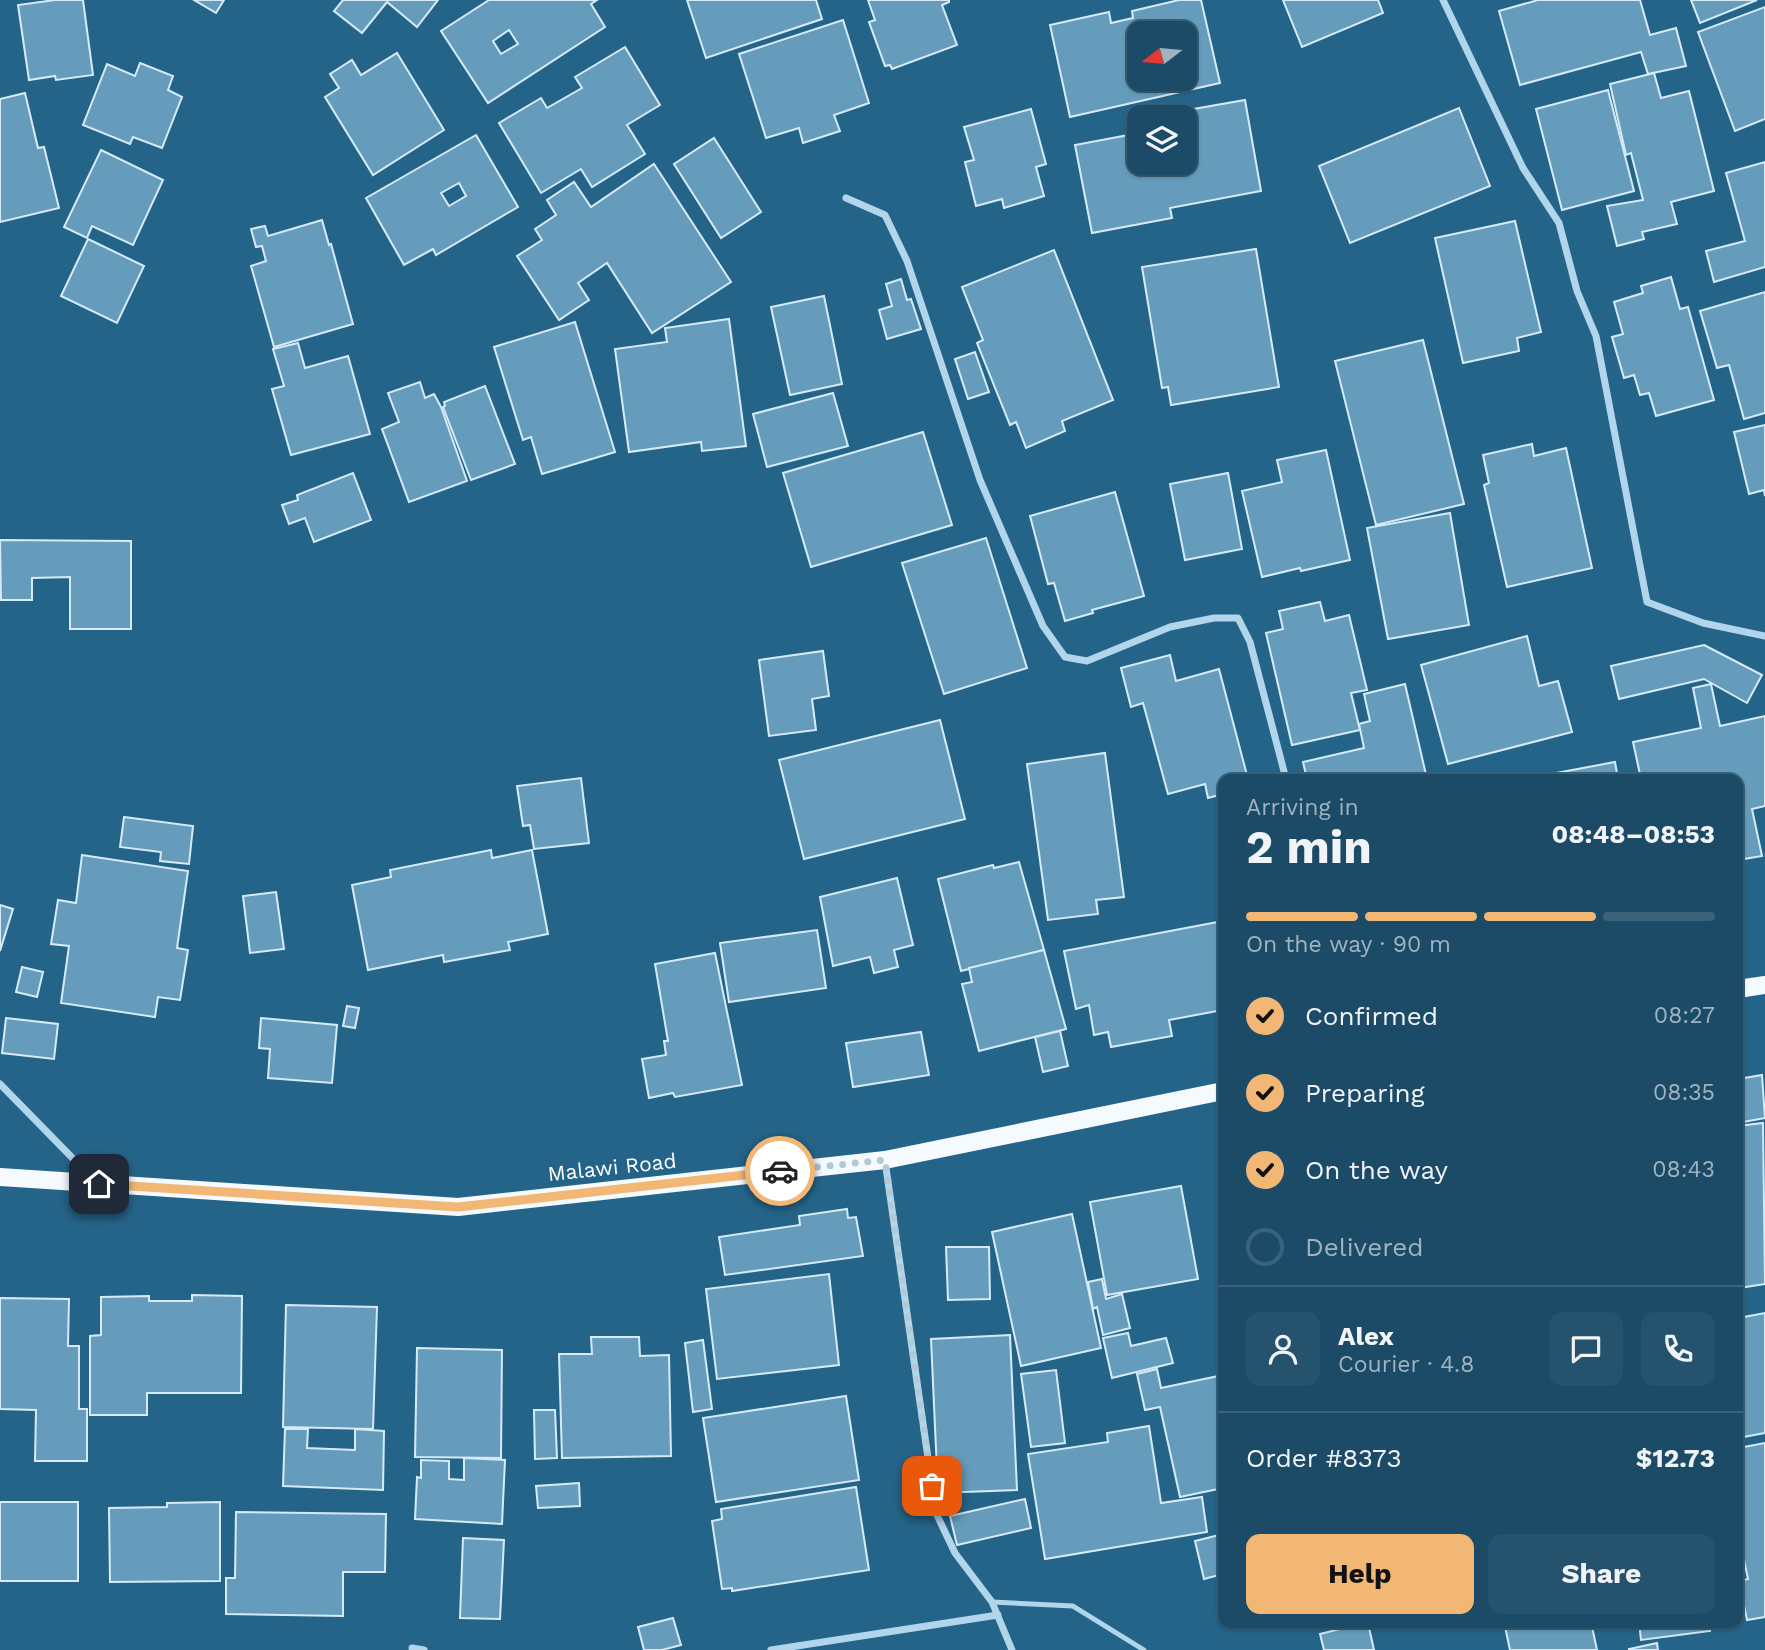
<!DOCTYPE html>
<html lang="en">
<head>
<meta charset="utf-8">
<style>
  :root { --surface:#1c4b67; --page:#25526d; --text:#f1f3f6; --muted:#a0b3c0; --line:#3a637b; --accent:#f3b775 }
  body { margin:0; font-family:"Work Sans",sans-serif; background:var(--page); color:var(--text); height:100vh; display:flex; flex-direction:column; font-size:26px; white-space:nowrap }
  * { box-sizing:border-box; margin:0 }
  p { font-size:23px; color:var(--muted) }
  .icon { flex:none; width:38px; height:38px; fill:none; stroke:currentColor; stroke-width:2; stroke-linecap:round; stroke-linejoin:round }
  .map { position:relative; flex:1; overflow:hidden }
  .panel { position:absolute; left:1218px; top:774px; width:525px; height:854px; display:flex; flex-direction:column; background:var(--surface); border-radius:14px; box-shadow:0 2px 5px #0004,0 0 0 2px var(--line) }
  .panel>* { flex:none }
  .needle { width:46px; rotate:254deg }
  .controls { position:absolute; left:1127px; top:21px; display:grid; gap:14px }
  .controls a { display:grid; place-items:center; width:70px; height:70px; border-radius:14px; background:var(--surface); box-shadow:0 2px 5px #0004,0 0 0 2px var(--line); font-size:35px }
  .pin { position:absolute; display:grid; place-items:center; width:60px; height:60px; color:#fff; margin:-30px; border-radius:14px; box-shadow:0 4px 10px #0006 }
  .courier { position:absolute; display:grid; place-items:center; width:70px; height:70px; margin:-35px; border:5px solid #f3b775; border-radius:50%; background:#fff; color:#222; box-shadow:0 2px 9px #0007 }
  .headline em { font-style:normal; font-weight:700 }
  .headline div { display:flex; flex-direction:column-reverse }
  .headline { display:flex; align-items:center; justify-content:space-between; height:119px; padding:0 28px }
  h1 { font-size:46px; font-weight:700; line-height:52px }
  .bar { display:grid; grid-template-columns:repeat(4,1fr); gap:10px 7px; align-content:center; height:84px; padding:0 28px }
  .bar i { height:9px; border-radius:5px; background:var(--line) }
  .bar .current { background:var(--accent) }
  .bar p { grid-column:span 4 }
  .line { display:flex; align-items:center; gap:18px; padding:0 28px; border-top:2px solid var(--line) }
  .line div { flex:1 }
  .round { display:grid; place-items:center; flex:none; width:74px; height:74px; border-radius:14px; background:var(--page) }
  ol { padding:0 28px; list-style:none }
  li { display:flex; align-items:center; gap:21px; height:77px }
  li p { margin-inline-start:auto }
  li .icon { padding:7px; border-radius:50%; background:var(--accent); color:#111; stroke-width:4 }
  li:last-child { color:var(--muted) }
  li i { width:38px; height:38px; border:4px solid var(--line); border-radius:50% }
  .primary-button { display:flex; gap:14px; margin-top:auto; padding:14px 28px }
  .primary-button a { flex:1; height:80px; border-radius:14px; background:var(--accent); color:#111; font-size:28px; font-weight:700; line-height:80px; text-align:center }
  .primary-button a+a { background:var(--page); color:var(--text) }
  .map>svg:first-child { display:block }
  .building { fill:#659cbb; stroke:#d6ebf7; stroke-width:2; fill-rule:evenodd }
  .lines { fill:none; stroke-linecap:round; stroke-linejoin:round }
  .service { stroke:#b1d5ea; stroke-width:5 }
  .minor { stroke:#b1d5ea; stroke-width:7 }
  .primary { stroke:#f5fafe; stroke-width:18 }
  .done { stroke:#b3c9d6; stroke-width:7; stroke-dasharray:0 12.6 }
  .route { stroke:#f3b775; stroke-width:9 }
  .labels { text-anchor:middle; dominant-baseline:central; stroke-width:7; stroke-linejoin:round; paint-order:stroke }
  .street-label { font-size:21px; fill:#fff; stroke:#256489 }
</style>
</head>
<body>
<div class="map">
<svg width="1765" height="1650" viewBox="0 0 1765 1650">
  <rect width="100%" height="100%" fill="#256489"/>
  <!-- building -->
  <g class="building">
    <path d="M 55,0 L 83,0 L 93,75 L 56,80 L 55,76 L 29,80 L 18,5 Z"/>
    <path d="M 194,0 L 224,0 L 216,13 Z"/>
    <path d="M 343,0 L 438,0 L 417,27 L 387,2 L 362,33 L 334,11 Z"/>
    <path d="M 489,0 L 597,0 L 591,4 L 605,27 L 488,103 L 441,31 ZM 509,30 L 518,44 L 501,54 L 493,41 Z"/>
    <path d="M 687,0 L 816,0 L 822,19 L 706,58 Z"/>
    <path d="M 868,0 L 949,0 L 949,2 L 942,5 L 957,45 L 892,69 L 890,65 L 885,66 L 869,22 L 875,20 Z"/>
    <path d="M 1179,0 L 1201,0 L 1220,83 L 1070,117 L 1050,25 L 1109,12 L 1111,23 L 1133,18 L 1132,11 ZM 1139,33 L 1185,33 L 1185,79 L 1139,79 Z"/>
    <path d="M 1283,0 L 1378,0 L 1383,13 L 1302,47 Z"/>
    <path d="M 1538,0 L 1640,0 L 1650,35 L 1676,28 L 1686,66 L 1648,74 L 1641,52 L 1520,85 L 1499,11 Z"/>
    <path d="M 1691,0 L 1757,0 L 1700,23 Z"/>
    <path d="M 1765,7 L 1765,119 L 1735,131 L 1698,32 Z"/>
    <path d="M 843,20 L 869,103 L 834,115 L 840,131 L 803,143 L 799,128 L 766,138 L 739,54 Z"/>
    <path d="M 625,47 L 660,105 L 627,125 L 645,154 L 592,187 L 581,169 L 541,193 L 499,123 L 541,98 L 547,108 L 582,88 L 575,77 Z"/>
    <path d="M 397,53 L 444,130 L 373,175 L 325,97 L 339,88 L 330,74 L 352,60 L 361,75 Z"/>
    <path d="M 140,63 L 173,76 L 168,90 L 182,97 L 162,148 L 133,137 L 130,144 L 83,125 L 107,64 L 135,76 Z"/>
    <path d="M 1654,73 L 1661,98 L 1689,91 L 1714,191 L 1671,202 L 1677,224 L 1642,232 L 1644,239 L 1617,246 L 1607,206 L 1643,200 L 1631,153 L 1626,155 L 1610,84 Z"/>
    <path d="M 1608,90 L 1634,191 L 1562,210 L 1536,109 Z"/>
    <path d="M 25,93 L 38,148 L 44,147 L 59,208 L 0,222 L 0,99 Z"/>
    <path d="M 1245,100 L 1261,191 L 1170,208 L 1172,218 L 1092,233 L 1075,145 L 1139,133 L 1139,163 L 1185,163 L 1185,117 L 1148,117 Z"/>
    <path d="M 1459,108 L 1490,186 L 1350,243 L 1319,166 Z"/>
    <path d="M 1031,109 L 1046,164 L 1036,167 L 1044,196 L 1004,208 L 1002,199 L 976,206 L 965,162 L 974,160 L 964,127 Z"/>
    <path d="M 476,135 L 518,207 L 436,255 L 433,249 L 404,265 L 366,198 ZM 459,183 L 466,196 L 449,206 L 441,193 Z"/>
    <path d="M 714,138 L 761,212 L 721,238 L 674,164 Z"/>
    <path d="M 101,150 L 163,180 L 133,245 L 92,226 L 87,238 L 64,227 Z"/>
    <path d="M 1765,162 L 1765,267 L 1714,282 L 1706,251 L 1745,241 L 1726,173 Z"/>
    <path d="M 654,164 L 731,282 L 652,333 L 607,263 L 578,283 L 589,300 L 559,320 L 517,256 L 542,240 L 535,229 L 556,215 L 547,200 L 574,182 L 591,207 Z"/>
    <path d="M 322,220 L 329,245 L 331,244 L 353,324 L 274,347 L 251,266 L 266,261 L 262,246 L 256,247 L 251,229 L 265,226 L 268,236 Z"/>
    <path d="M 1515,221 L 1541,332 L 1517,338 L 1519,351 L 1463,363 L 1435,238 Z"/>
    <path d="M 88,239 L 144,266 L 117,323 L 61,296 Z"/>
    <path d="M 1256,249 L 1279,387 L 1171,405 L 1168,387 L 1162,388 L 1142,267 Z"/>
    <path d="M 1054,250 L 1113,400 L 1062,421 L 1065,431 L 1026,448 L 1016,422 L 1010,425 L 977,343 L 983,340 L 962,287 Z"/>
    <path d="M 1671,277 L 1680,309 L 1688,307 L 1714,400 L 1656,416 L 1649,393 L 1640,395 L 1634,375 L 1624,378 L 1612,337 L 1623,334 L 1614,302 L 1643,293 L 1641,286 Z"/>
    <path d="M 901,279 L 907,300 L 911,299 L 921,329 L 887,339 L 879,310 L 892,306 L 886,284 Z"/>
    <path d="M 1765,292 L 1765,413 L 1744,419 L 1729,365 L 1717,368 L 1700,311 Z"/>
    <path d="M 824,296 L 842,384 L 790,395 L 771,307 Z"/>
    <path d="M 729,319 L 746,446 L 702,451 L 701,442 L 629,452 L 615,349 L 667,342 L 665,328 Z"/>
    <path d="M 575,322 L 615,452 L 542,474 L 531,437 L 523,440 L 494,347 Z"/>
    <path d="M 1423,340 L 1464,504 L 1376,525 L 1335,361 Z"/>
    <path d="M 298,343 L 305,368 L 348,356 L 370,434 L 291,455 L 272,389 L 284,386 L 273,349 Z"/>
    <path d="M 975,352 L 989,392 L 968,399 L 955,359 Z"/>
    <path d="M 420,382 L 425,398 L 434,394 L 441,407 L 467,481 L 409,502 L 382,429 L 399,422 L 388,393 Z"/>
    <path d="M 485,386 L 515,464 L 471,480 L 443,407 L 445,406 L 444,402 Z"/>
    <path d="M 833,393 L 848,446 L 767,467 L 753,414 Z"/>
    <path d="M 1765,425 L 1765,496 L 1764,490 L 1749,494 L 1734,432 Z"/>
    <path d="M 923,432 L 952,525 L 811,567 L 783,473 Z"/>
    <path d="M 1532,444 L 1534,456 L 1566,448 L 1592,568 L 1507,587 L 1484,485 L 1489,483 L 1483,455 Z"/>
    <path d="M 1326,450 L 1350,560 L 1301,571 L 1300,568 L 1262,577 L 1242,491 L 1282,482 L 1277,460 Z"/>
    <path d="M 353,473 L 371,520 L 314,542 L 305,518 L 289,524 L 282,505 L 298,500 L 297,495 Z"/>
    <path d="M 1228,473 L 1242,549 L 1185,560 L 1170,484 Z"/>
    <path d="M 1115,492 L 1144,596 L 1092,610 L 1093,613 L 1065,621 L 1054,583 L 1048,584 L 1030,516 Z"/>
    <path d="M 1450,513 L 1469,625 L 1388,639 L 1367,528 Z"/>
    <path d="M 986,538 L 1027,668 L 944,694 L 902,563 Z"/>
    <path d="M 0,540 L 131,541 L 131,629 L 70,629 L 70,577 L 32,578 L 32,600 L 1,600 Z"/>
    <path d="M 1320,602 L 1325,621 L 1349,615 L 1367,690 L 1351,693 L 1360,730 L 1292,745 L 1266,633 L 1283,629 L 1279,611 Z"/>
    <path d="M 1527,636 L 1539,686 L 1558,681 L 1572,732 L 1448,764 L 1421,665 Z"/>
    <path d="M 1704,645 L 1762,675 L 1747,703 L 1704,679 L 1619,699 L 1611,666 Z"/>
    <path d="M 823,651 L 829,696 L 812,699 L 816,730 L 769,736 L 759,660 Z"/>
    <path d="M 1170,655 L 1176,681 L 1219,669 L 1248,779 L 1223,779 L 1223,794 L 1208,798 L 1205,784 L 1168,794 L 1143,703 L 1131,707 L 1121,668 Z"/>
    <path d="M 1405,684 L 1427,779 L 1307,779 L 1303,762 L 1364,748 L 1359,724 L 1370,721 L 1364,694 Z"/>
    <path d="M 1711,684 L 1720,726 L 1765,716 L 1765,806 L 1752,809 L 1762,856 L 1738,860 L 1738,779 L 1641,779 L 1633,742 L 1701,728 L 1693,688 Z"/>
    <path d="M 940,720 L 965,819 L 804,859 L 779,760 Z"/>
    <path d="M 1105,753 L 1124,897 L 1096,900 L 1098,914 L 1048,920 L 1027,764 Z"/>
    <path d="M 1615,762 L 1618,779 L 1524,779 Z"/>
    <path d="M 581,778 L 589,843 L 534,849 L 530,825 L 523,826 L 517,786 Z"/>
    <path d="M 124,817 L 193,826 L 189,864 L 160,861 L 161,852 L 120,847 Z"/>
    <path d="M 491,850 L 492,858 L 532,850 L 548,934 L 508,942 L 510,950 L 444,962 L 443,955 L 368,970 L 352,885 L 391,877 L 390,870 Z"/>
    <path d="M 82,855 L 188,871 L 177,948 L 188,950 L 180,1000 L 158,997 L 155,1017 L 61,1003 L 69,946 L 51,944 L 58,900 L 76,903 Z"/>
    <path d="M 1019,862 L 1044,950 L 961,971 L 938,879 L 993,865 L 994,868 Z"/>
    <path d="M 897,878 L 913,945 L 894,950 L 898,967 L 874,973 L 870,957 L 833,966 L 820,897 Z"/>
    <path d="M 276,892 L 284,949 L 250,953 L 243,896 Z"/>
    <path d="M 0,905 L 13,909 L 0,951 Z"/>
    <path d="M 1223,921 L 1223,1010 L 1169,1020 L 1172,1036 L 1111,1047 L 1108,1032 L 1094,1035 L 1089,1005 L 1076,1009 L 1064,951 Z"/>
    <path d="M 817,930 L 826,988 L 729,1002 L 720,943 Z"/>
    <path d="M 1044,950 L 1066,1029 L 979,1051 L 962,984 L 972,982 L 969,968 Z"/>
    <path d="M 715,953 L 742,1085 L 675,1097 L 673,1093 L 649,1098 L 642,1059 L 666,1055 L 664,1041 L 668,1041 L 655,964 Z"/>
    <path d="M 22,967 L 43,972 L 37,997 L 16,992 Z"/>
    <path d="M 347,1006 L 359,1008 L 355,1028 L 343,1026 Z"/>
    <path d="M 6,1018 L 58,1024 L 54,1059 L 2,1053 Z"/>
    <path d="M 261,1018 L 337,1025 L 332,1083 L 268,1078 L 270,1049 L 259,1048 Z"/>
    <path d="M 1060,1031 L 1068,1066 L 1043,1072 L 1035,1037 Z"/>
    <path d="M 921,1032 L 929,1075 L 853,1087 L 846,1043 Z"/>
    <path d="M 1762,1075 L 1765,1118 L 1738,1123 L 1738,1079 Z"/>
    <path d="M 1763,1123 L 1765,1284 L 1739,1288 L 1738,1126 Z"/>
    <path d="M 1181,1186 L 1198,1279 L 1107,1295 L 1090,1202 Z"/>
    <path d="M 847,1209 L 848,1218 L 856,1217 L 863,1256 L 725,1275 L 719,1237 L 800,1225 L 799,1216 Z"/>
    <path d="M 1072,1214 L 1101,1348 L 1021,1366 L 992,1232 Z"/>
    <path d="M 946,1247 L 989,1247 L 990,1299 L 948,1300 Z"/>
    <path d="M 829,1274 L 839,1365 L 717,1379 L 706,1289 Z"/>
    <path d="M 1102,1279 L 1106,1299 L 1122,1294 L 1130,1328 L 1103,1335 L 1097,1307 L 1093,1309 L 1088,1282 Z"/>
    <path d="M 192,1295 L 242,1296 L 241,1393 L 147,1393 L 147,1415 L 90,1415 L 90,1336 L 101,1335 L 101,1297 L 149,1296 L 149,1301 L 192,1301 Z"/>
    <path d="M 0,1298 L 69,1299 L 68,1346 L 79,1346 L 79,1409 L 87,1409 L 87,1461 L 35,1461 L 36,1410 L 0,1409 Z"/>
    <path d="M 286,1305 L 377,1307 L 373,1429 L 283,1427 Z"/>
    <path d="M 1765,1313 L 1765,1433 L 1738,1438 L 1738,1318 Z"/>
    <path d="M 1128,1333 L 1131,1346 L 1166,1338 L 1173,1363 L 1112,1378 L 1103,1338 Z"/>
    <path d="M 1010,1335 L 1017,1490 L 938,1493 L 931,1339 Z"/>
    <path d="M 591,1337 L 639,1337 L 640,1356 L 669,1355 L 671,1456 L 562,1458 L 559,1354 L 592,1354 Z"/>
    <path d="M 703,1340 L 712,1409 L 693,1412 L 685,1343 Z"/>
    <path d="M 417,1348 L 502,1350 L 501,1458 L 415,1457 Z"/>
    <path d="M 1157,1369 L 1161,1388 L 1223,1375 L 1223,1488 L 1180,1497 L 1160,1407 L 1145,1410 L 1137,1374 Z"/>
    <path d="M 1056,1370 L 1065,1443 L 1031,1447 L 1021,1374 Z"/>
    <path d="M 846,1396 L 859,1480 L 716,1502 L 703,1418 Z"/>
    <path d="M 534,1410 L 555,1410 L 557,1458 L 535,1459 Z"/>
    <path d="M 1149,1426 L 1161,1503 L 1202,1497 L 1207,1532 L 1045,1559 L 1028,1454 L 1108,1442 L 1107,1433 Z"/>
    <path d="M 285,1429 L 308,1429 L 307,1448 L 355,1450 L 355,1429 L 384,1431 L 383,1490 L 283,1486 Z"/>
    <path d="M 1765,1443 L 1765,1617 L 1747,1620 L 1739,1581 L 1748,1579 L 1744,1560 L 1738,1561 L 1738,1448 Z"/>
    <path d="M 464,1458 L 505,1460 L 502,1524 L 415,1519 L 417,1477 L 421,1478 L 421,1460 L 449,1461 L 449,1479 L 464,1480 Z"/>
    <path d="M 579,1483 L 580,1506 L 538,1508 L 536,1486 Z"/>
    <path d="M 856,1487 L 869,1570 L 732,1591 L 732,1588 L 722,1589 L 712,1521 L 722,1519 L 721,1509 Z"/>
    <path d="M 1025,1499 L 1031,1528 L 957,1545 L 950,1516 Z"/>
    <rect x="0" y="1502" width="78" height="79"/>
    <path d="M 220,1502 L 220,1581 L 110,1582 L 109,1508 L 167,1507 L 167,1503 Z"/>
    <path d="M 236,1512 L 386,1514 L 385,1572 L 343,1572 L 343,1616 L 226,1614 L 226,1578 L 235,1578 Z"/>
    <path d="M 1223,1534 L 1223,1574 L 1204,1579 L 1195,1541 Z"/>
    <path d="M 463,1538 L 504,1540 L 500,1619 L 460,1618 Z"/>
    <path d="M 673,1618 L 681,1645 L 662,1650 L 644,1650 L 638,1627 Z"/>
    <path d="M 1338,1622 L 1372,1622 L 1368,1623 L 1374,1650 L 1324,1650 L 1320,1634 L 1340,1629 Z"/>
    <path d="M 1504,1622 L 1591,1622 L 1597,1650 L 1510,1650 Z"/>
    <path d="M 1639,1622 L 1709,1622 L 1710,1631 L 1641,1640 Z"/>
    <path d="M 1657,1643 L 1658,1650 L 1629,1650 L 1629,1649 Z"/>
  </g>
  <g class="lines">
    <!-- service -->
    <path class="service" d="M 992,1602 L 1073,1606 L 1144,1650"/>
    <!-- minor -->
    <g class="minor">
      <path d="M 1443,0 L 1523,168 L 1559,223 L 1577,291 L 1596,336 L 1647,602 L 1703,623 L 1765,636"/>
      <path d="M 846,198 L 885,215 L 907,261 L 980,480 L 1043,626 L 1065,657 L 1087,661 L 1170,627 L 1214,618 L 1238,618 L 1250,642 L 1286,779"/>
      <path d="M 0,1084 L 95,1181"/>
      <path d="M 885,1161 L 936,1513 L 955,1553 L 992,1602 L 1012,1650"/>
      <path d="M 412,1648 L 424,1650"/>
      <path d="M 771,1650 L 998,1615"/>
    </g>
    <!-- primary -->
    <g class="primary">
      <path d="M 1738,989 L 1765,985"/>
      <path d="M 0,1177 L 458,1207 L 885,1160 L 1223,1091"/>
    </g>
  </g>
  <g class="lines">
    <!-- done -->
    <path class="done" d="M 780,1171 L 885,1160 L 932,1486"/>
    <!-- route -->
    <path class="route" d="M 99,1184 L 458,1207 L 780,1171"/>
  </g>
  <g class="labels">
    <!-- street labels -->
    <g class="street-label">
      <text transform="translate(612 1167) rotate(-6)">Malawi Road</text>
    </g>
  </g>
</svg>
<div class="controls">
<a><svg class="needle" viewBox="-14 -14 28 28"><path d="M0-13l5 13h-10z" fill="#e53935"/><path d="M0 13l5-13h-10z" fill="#a0b3c0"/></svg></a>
<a><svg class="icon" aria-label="layers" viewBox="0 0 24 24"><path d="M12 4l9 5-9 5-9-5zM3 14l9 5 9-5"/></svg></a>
</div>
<div class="pin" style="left:932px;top:1486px;background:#ea580c"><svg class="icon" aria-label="bag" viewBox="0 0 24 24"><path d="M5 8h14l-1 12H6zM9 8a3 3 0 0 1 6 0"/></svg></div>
<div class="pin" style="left:99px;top:1184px;background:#1f2937"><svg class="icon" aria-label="home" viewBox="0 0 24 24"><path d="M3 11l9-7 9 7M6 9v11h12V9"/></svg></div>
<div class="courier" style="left:780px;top:1171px"><svg class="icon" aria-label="car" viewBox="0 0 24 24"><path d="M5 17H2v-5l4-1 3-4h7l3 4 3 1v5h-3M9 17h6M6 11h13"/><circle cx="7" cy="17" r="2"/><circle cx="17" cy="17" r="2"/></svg></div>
<section class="panel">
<div class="headline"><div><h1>2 min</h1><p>Arriving in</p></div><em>08:48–08:53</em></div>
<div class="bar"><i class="current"></i><i class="current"></i><i class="current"></i><i></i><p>On the way · 90 m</p></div>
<ol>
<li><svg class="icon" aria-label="check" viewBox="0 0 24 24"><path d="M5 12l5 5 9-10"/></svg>Confirmed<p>08:27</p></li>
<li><svg class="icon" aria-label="check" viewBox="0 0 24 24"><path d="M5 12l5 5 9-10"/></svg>Preparing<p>08:35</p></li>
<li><svg class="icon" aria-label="check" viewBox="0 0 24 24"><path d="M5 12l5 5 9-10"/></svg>On the way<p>08:43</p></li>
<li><i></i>Delivered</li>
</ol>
<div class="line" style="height:126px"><a class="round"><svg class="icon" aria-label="person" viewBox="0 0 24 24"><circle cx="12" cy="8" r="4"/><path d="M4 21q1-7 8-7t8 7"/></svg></a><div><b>Alex</b><p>Courier · 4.8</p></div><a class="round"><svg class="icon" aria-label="chat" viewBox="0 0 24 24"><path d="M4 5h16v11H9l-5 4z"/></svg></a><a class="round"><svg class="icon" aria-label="phone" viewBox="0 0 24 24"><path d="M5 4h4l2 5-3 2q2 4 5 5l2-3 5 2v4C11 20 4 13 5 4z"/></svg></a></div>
<div class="line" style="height:91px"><div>Order #8373</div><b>$12.73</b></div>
<div class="primary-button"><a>Help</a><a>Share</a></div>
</section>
</div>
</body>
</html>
